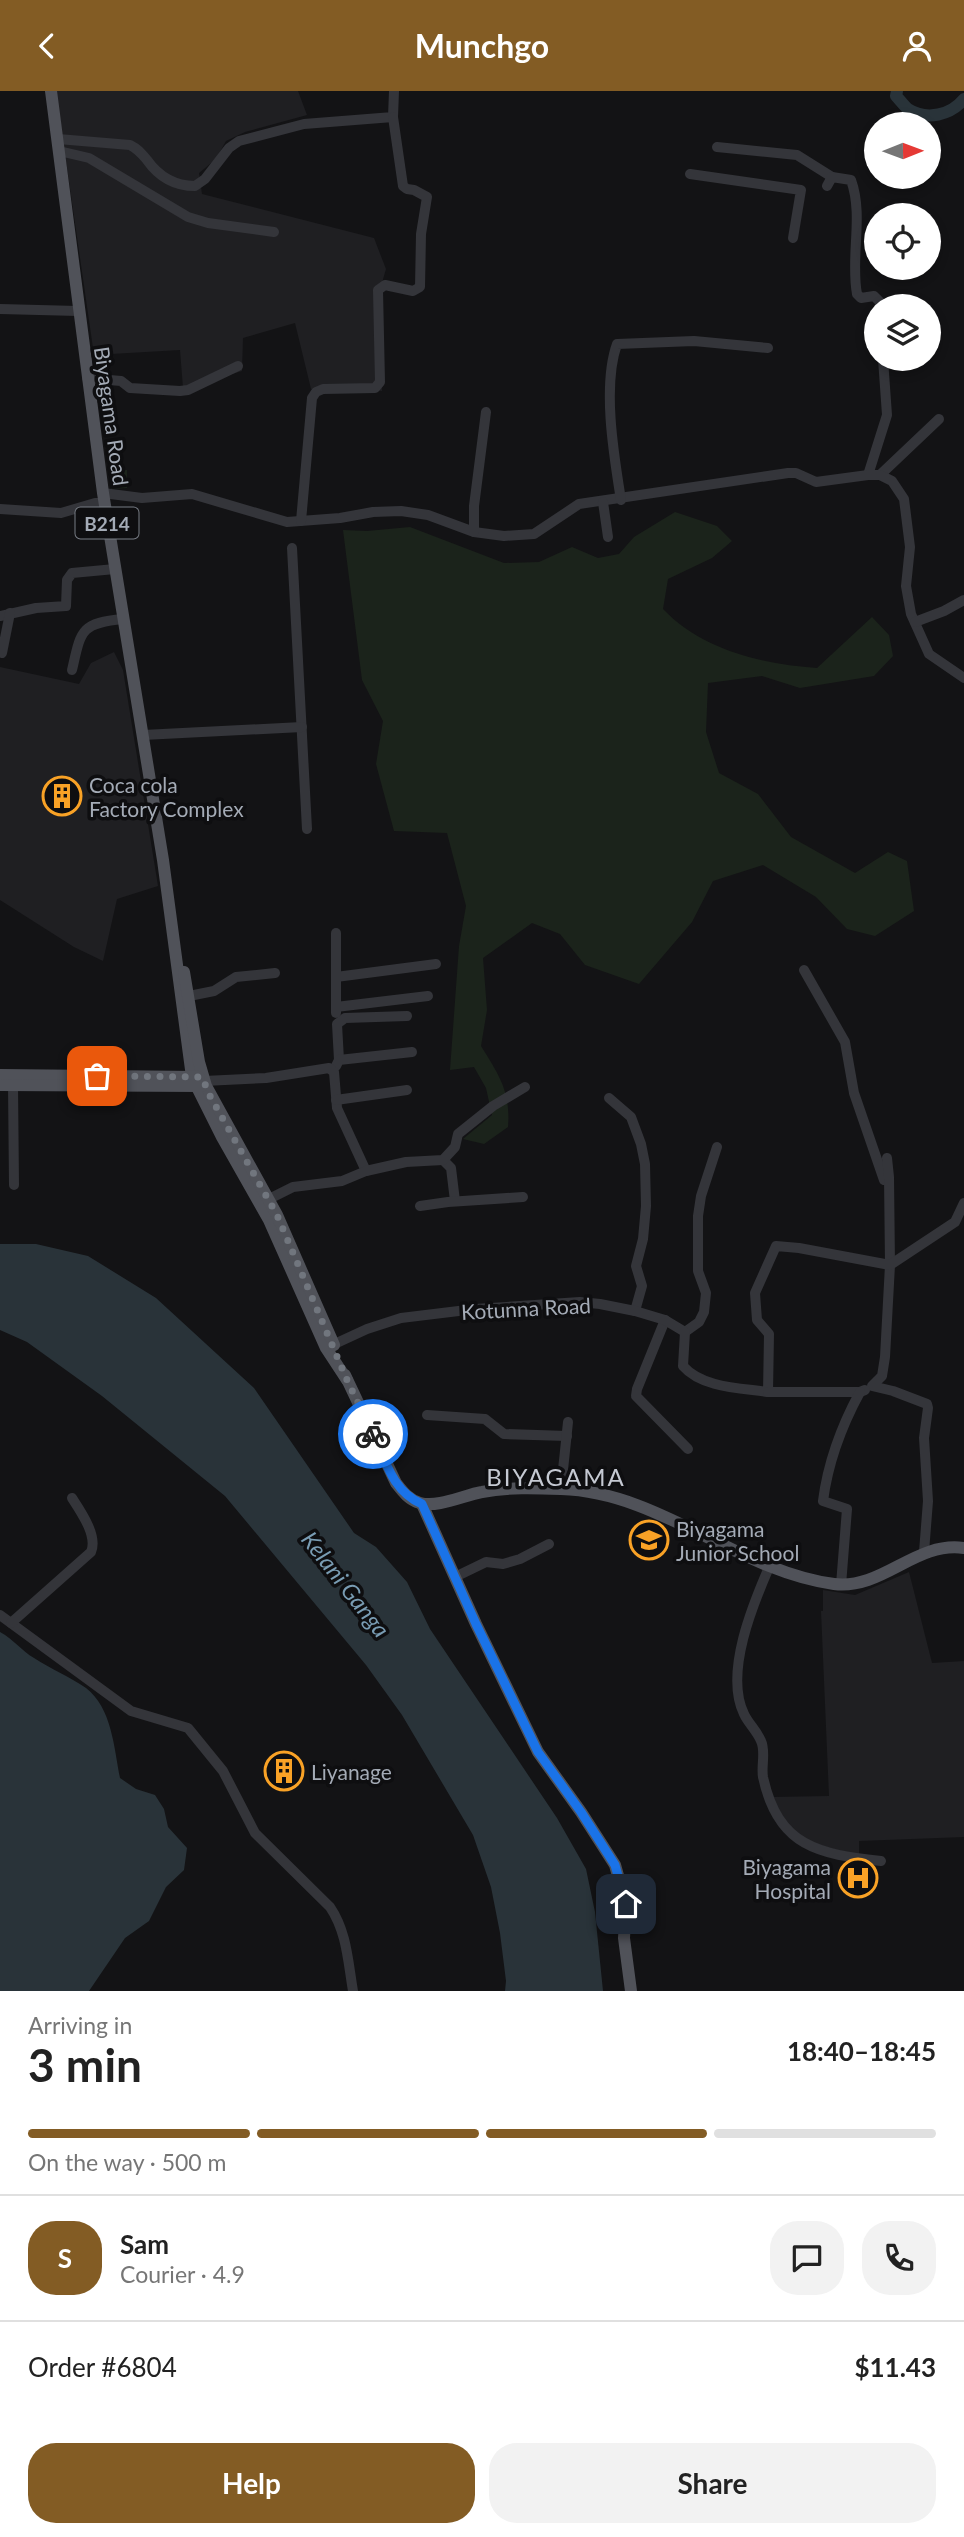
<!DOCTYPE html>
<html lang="en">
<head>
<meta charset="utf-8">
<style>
  :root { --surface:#fff; --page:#f2f2f2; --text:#222; --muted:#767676; --line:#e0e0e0; --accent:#835c24 }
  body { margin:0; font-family:Lato,sans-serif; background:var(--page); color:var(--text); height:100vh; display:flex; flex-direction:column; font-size:26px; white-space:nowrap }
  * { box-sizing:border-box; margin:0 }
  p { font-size:23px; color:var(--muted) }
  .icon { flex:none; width:38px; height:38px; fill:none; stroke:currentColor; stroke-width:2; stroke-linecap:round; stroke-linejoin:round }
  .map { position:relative; height:1900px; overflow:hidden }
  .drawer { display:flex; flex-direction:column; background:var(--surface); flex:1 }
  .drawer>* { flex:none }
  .needle { width:46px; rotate:89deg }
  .tools { position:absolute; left:864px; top:21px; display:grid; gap:14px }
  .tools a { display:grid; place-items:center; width:77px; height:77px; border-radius:50%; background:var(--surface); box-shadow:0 4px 10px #0003; font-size:35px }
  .pin { position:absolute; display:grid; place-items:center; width:60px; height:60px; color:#fff; margin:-30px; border-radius:14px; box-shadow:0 4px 10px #0006 }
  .courier { position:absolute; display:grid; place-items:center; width:70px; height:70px; margin:-35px; border:5px solid #1a73e8; border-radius:50%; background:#fff; color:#222; box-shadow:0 2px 9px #0007 }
  .head em { font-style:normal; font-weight:700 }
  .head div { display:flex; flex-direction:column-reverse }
  .head { display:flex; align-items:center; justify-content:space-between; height:119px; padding:0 28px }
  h1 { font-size:46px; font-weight:700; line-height:52px }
  .bar { display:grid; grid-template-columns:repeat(4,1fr); gap:10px 7px; align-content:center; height:84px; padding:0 28px }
  .bar i { height:9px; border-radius:5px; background:var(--line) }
  .bar .active { background:var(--accent) }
  .bar p { grid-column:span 4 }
  .line { display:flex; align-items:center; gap:18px; padding:0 28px; border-top:2px solid var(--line) }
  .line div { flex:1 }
  .round { display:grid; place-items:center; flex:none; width:74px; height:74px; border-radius:28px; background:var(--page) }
  .primary-button { display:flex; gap:14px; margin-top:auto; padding:14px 28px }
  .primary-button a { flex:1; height:80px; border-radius:28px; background:var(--accent); color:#fff; font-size:28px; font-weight:700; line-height:80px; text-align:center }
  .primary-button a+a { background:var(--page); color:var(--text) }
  header { display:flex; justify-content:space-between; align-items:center; height:91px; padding:0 28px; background:var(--accent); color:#fff; font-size:32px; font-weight:700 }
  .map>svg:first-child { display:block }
  .built { fill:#1f1f22 }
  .green { fill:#1b231b }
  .water { fill:#293339 }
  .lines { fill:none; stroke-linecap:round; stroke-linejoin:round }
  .river { stroke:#293339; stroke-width:12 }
  .minor { stroke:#34353a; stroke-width:10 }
  .major { stroke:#505259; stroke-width:12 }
  .done { stroke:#71767e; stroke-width:7; stroke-dasharray:0 12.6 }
  .route { stroke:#1a73e8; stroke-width:9 }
  .labels { text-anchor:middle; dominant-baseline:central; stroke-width:7; stroke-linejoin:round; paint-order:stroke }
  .shield { fill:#0e0e10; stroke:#777c84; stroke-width:2 }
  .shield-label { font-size:19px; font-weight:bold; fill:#a4abb6 }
  .street-label { font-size:21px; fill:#a4abb6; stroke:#0e0e10 }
  .poi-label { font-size:21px; fill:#a4abb6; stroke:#0e0e10; text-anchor:start }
  .water-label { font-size:23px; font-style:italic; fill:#799cb3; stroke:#0e0e10 }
  .quarter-label { font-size:24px; letter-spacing:2px; fill:#c5c9d2; stroke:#0e0e10 }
</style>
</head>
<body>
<header><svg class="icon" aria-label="back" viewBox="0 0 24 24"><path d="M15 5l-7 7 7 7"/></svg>Munchgo<svg class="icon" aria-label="person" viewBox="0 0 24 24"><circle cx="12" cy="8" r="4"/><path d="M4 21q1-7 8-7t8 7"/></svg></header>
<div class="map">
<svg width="964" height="1900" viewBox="0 0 964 1900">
  <rect width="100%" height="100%" fill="#131315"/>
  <!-- built -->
  <g class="built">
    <path d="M 56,0 L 298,0 L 307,24 L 245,41 L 226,50 L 216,68 L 199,82 L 202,103 L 374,147 L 386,178 L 377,209 L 380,229 L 382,300 L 348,294 L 311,298 L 295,232 L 243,247 L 242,280 L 193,295 L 183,297 L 180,259 L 94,264 Z"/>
    <path d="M 114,561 L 123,579 L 158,795 L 117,808 L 103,870 L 74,856 L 0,809 L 0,576 L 79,593 L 91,572 Z"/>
    <path d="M 909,1481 L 932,1572 L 964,1570 L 964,1746 L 859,1750 L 859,1765 L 795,1747 L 772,1706 L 829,1705 L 821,1520 L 823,1520 L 823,1499 L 855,1504 Z"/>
  </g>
  <!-- green -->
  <g class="green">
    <path d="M 110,379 L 127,379 L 127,397 L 111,398 Z"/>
    <path d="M 675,421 L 717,435 L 732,450 L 712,467 L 668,488 L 663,518 C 702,559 762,573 817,577 L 872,526 L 889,544 L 893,565 L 874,585 L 800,597 L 762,585 L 708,592 L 706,641 L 719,682 L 758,703 L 791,746 L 855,782 L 888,761 L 907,770 L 914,820 L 875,845 L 847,838 L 816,806 L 763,774 L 713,790 L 692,831 L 639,893 L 585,874 L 560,843 L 532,832 L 483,867 L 487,919 L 481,955 C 499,984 511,1001 508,1036 L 484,1053 L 463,1048 L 492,1024 L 486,997 L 474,976 L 450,979 L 459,855 L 466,815 L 447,742 L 394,740 L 376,673 L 383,630 L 362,589 L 343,439 L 367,440 L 410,436 L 504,472 L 539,471 L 572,456 L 598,467 L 619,463 L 634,446 Z"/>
  </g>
  <!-- water -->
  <g class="water">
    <path d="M 0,1153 L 36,1153 L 88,1165 L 156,1207 L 254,1297 L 354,1442 L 376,1456 L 407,1491 L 430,1538 L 557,1727 L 586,1778 L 595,1821 L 603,1900 L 505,1900 L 506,1890 L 500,1842 L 491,1796 L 473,1744 L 402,1624 L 366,1574 L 225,1405 L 102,1305 L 27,1251 L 0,1239 Z"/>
    <path d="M 0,1541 C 13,1548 22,1560 34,1567 C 51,1578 70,1586 86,1597 C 112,1617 114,1657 120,1687 L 136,1698 L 155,1704 L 164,1718 L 168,1736 L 187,1757 L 184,1779 L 166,1796 L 149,1830 L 125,1847 L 89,1900 L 0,1900 Z"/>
  </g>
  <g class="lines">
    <!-- river -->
    <path class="river" d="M 897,0 L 896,5 C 900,9 904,15 908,18 C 927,30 951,24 964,8"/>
    <!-- minor -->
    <g class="minor">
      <path d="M 58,48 L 130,54 C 138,58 141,62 147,69 C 159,86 174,95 195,95 L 205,88 L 229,57 L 239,50 L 304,33 L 393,26 L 394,0"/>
      <path d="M 717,56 L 797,64 L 832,86"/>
      <path d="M 59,60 L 89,67 L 188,126 L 208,132 L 274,141"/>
      <path d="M 690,83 L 801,99 L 793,147"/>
      <path d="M 827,95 L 832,86 L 851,89 C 864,125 850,166 857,203 L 861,207 L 874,205 L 880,211 L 880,215"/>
      <path d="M 0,218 L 78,220"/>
      <path d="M 87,287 L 121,290 L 130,297 L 180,300 L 188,299 L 238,275"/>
      <path d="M 868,384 L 887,324 L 883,268"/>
      <path d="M 880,384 L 939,328"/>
      <path d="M 103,402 L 142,407 L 192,403 L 287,431 L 340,427 L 373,421 L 401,420 L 428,424 L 474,441 L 504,445 L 534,443 L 579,413 L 788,382 L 796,382 L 816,391 L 868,384 L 880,384 L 892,390 L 904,408 L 910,456 L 906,495 L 911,523 L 929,563 L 964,587"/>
      <path d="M 621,409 C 614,365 602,295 617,253 L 694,250 L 768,257"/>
      <path d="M 603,411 L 608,446"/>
      <path d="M 0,418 L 61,422 L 95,412 L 104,412"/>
      <path d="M 301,430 L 312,307 L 316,301 L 323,298 L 375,297 L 380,291 L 378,199 L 385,194 L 413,200 L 420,196 L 421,143 L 427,106 L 414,99 L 407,98 L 403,95 L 393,26"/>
      <path d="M 474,441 L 474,415 L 486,321"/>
      <path d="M 292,457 L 307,738"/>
      <path d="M 0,525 L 36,517 L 66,515 L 67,489 L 72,482 L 115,478"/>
      <path d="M 915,531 L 944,520 L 964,509"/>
      <path d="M 2,562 L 10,522"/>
      <path d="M 72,579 C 81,540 80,532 123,528"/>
      <path d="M 143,644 L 302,636"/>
      <path d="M 804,879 L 845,951 L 854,1002 L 884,1089"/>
      <path d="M 336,886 L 436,873"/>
      <path d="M 189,905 L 214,900 L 236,886 L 275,882"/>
      <path d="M 336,916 L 428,905"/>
      <path d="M 336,922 L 336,842"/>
      <path d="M 339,969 L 337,933 L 345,927 L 407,925"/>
      <path d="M 336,975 L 339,969 L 412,961"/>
      <path d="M 204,990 L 266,987 L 329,977 L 334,981 L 337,1017 L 366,1080"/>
      <path d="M 13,994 L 14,1094"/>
      <path d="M 609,1007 L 631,1026 L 641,1053 L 645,1073 L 646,1115 L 643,1148 L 636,1175 L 642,1195 L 635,1220"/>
      <path d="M 336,1009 L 407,999"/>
      <path d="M 887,1067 L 889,1086 L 890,1174 L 885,1266 L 882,1285 L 872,1295 L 893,1300 L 927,1313 L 928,1317 L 924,1347 L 928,1410 L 924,1461"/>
      <path d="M 443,1069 L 451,1077 L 455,1110"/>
      <path d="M 263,1111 L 293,1096 L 342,1090 L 366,1080 L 406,1071 L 443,1069 L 455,1056 L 458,1043 L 493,1015 L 525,996"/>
      <path d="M 420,1115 L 448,1111 L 523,1106"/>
      <path d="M 665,1229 L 637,1298 L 636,1305 L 688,1358"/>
      <path d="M 685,1241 L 699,1231 L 704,1221 L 706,1202 L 698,1180 L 698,1125 L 701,1105 L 717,1056"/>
      <path d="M 328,1256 L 367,1238 L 401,1227 L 475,1218 L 580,1211 L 600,1213 L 635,1220 L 665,1229 L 685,1241 L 683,1275 C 702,1297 741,1297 768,1301 L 769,1243 L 757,1229 L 755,1202 L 776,1155 L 799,1157 L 890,1174 L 955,1131 L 964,1112"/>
      <path d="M 768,1301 L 860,1301 L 865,1299"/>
      <path d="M 427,1324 L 485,1328 L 504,1343 L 567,1345"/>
      <path d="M 561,1398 L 568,1331"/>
      <path d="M 770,1474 C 753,1513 724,1582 744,1623 C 748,1632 757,1640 761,1650 C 766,1660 761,1675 763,1686 C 778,1756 819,1763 881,1770"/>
      <path d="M 455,1486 L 486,1471 L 503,1473 L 520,1468 L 549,1453"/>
      <path d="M 841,1494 L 847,1418 L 823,1410 C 828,1371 841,1336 860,1301"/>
      <path d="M 0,1524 L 131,1620 L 188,1637 L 223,1680 L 255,1742 L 330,1816 C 347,1841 348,1871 353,1900"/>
      <path d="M 11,1532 L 91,1461 C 98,1445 81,1421 72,1407"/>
    </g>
    <!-- major -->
    <g class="major">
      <path d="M 51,0 L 103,402 L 163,769 L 192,986 L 222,1046 L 269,1129 L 326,1257 L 347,1289"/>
      <path d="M 184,881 L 199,971 L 206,995 L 277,1124 L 334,1254"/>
      <path d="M 0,984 L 199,986"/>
      <path d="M 0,994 L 202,995"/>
      <path d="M 345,1284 L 396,1392 C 403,1401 409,1409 420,1412 C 438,1417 464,1404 482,1401 C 508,1396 535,1397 561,1398 C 661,1401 737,1480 834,1493 C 883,1499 915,1450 964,1457"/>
      <path d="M 422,1413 L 476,1533 L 538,1661 L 581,1721 L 615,1774 L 626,1813 L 624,1847 L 631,1900"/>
    </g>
  </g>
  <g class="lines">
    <!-- done -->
    <path class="done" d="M 97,985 L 202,986 L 210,1005 L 277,1124 L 347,1289 L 373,1343"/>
    <!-- route -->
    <path class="route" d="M 373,1343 C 385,1369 393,1401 422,1413 L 476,1533 L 538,1661 L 581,1721 L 615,1774 L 626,1813"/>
  </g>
  <!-- icons -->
  <defs>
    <symbol id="building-ring" viewBox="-11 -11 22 22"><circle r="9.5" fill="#0e0e10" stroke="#f9a226" stroke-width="1.5"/><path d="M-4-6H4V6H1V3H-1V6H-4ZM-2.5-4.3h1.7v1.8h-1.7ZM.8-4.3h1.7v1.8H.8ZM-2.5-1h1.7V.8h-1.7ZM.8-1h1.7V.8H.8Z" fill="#f9a226"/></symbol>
    <symbol id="school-ring" viewBox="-11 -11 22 22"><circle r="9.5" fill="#0e0e10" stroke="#f9a226" stroke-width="1.5"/><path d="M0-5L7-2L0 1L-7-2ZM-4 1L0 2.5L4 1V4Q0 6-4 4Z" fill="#f9a226"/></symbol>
    <symbol id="hospital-ring" viewBox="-11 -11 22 22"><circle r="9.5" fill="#0e0e10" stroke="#f9a226" stroke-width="1.5"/><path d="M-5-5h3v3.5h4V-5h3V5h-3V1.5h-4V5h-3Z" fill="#f9a226"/></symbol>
  </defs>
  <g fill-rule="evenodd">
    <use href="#building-ring" x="40" y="683" width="44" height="44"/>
    <use href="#school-ring" x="627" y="1427" width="44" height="44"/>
    <use href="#building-ring" x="262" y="1658" width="44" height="44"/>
    <use href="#hospital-ring" x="836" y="1765" width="44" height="44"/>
  </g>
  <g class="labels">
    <!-- shield labels -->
    <rect class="shield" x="75.5" y="416.5" width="63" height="31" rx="5"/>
    <g class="shield-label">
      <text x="107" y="432">B214</text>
    </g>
    <!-- street labels -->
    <g class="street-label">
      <text transform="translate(112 325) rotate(82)">Biyagama Road</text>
      <text transform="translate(526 1217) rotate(-3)">Kotunna Road</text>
    </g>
    <!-- poi labels -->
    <g class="poi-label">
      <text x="89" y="693">Coca cola<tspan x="89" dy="24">Factory Complex</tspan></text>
      <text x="676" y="1437">Biyagama<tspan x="676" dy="24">Junior School</tspan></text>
      <text x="311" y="1680">Liyanage</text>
      <text x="831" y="1775" text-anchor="end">Biyagama<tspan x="831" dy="24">Hospital</tspan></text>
    </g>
    <!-- water labels -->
    <g class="water-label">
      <text transform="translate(346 1493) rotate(52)">Kelani Ganga</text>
    </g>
    <!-- quarter labels -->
    <g class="quarter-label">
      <text x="556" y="1385">BIYAGAMA</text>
    </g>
  </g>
</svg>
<div class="tools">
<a><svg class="needle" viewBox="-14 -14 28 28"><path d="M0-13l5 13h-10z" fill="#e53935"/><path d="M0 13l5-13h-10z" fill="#767676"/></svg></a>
<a><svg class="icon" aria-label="locate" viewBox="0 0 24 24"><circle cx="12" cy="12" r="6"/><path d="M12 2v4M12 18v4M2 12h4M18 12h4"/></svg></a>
<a><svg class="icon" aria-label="layers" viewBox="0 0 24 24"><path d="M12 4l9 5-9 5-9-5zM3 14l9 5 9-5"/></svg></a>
</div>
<div class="pin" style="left:97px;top:985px;background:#ea580c"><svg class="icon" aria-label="bag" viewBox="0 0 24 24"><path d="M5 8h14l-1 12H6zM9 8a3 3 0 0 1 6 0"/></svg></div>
<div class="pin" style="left:626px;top:1813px;background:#1f2937"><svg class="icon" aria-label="home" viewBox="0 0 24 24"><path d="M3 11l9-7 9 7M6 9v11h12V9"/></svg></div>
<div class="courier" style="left:373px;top:1343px"><svg class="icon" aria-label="bike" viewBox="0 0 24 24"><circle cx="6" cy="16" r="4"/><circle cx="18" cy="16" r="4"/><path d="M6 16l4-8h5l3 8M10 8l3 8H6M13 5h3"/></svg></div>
</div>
<section class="drawer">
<div class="head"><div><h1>3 min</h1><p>Arriving in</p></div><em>18:40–18:45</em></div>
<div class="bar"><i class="active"></i><i class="active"></i><i class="active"></i><i></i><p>On the way · 500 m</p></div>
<div class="line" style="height:126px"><b class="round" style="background:var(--accent);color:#fff">S</b><div><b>Sam</b><p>Courier · 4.9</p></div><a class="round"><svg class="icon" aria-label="chat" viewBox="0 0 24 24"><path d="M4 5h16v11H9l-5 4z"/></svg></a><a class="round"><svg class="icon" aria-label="phone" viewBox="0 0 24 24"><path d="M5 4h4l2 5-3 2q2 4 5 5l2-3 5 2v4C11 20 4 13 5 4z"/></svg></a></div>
<div class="line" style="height:91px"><div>Order #6804</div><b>$11.43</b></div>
<div class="primary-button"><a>Help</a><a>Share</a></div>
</section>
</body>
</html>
